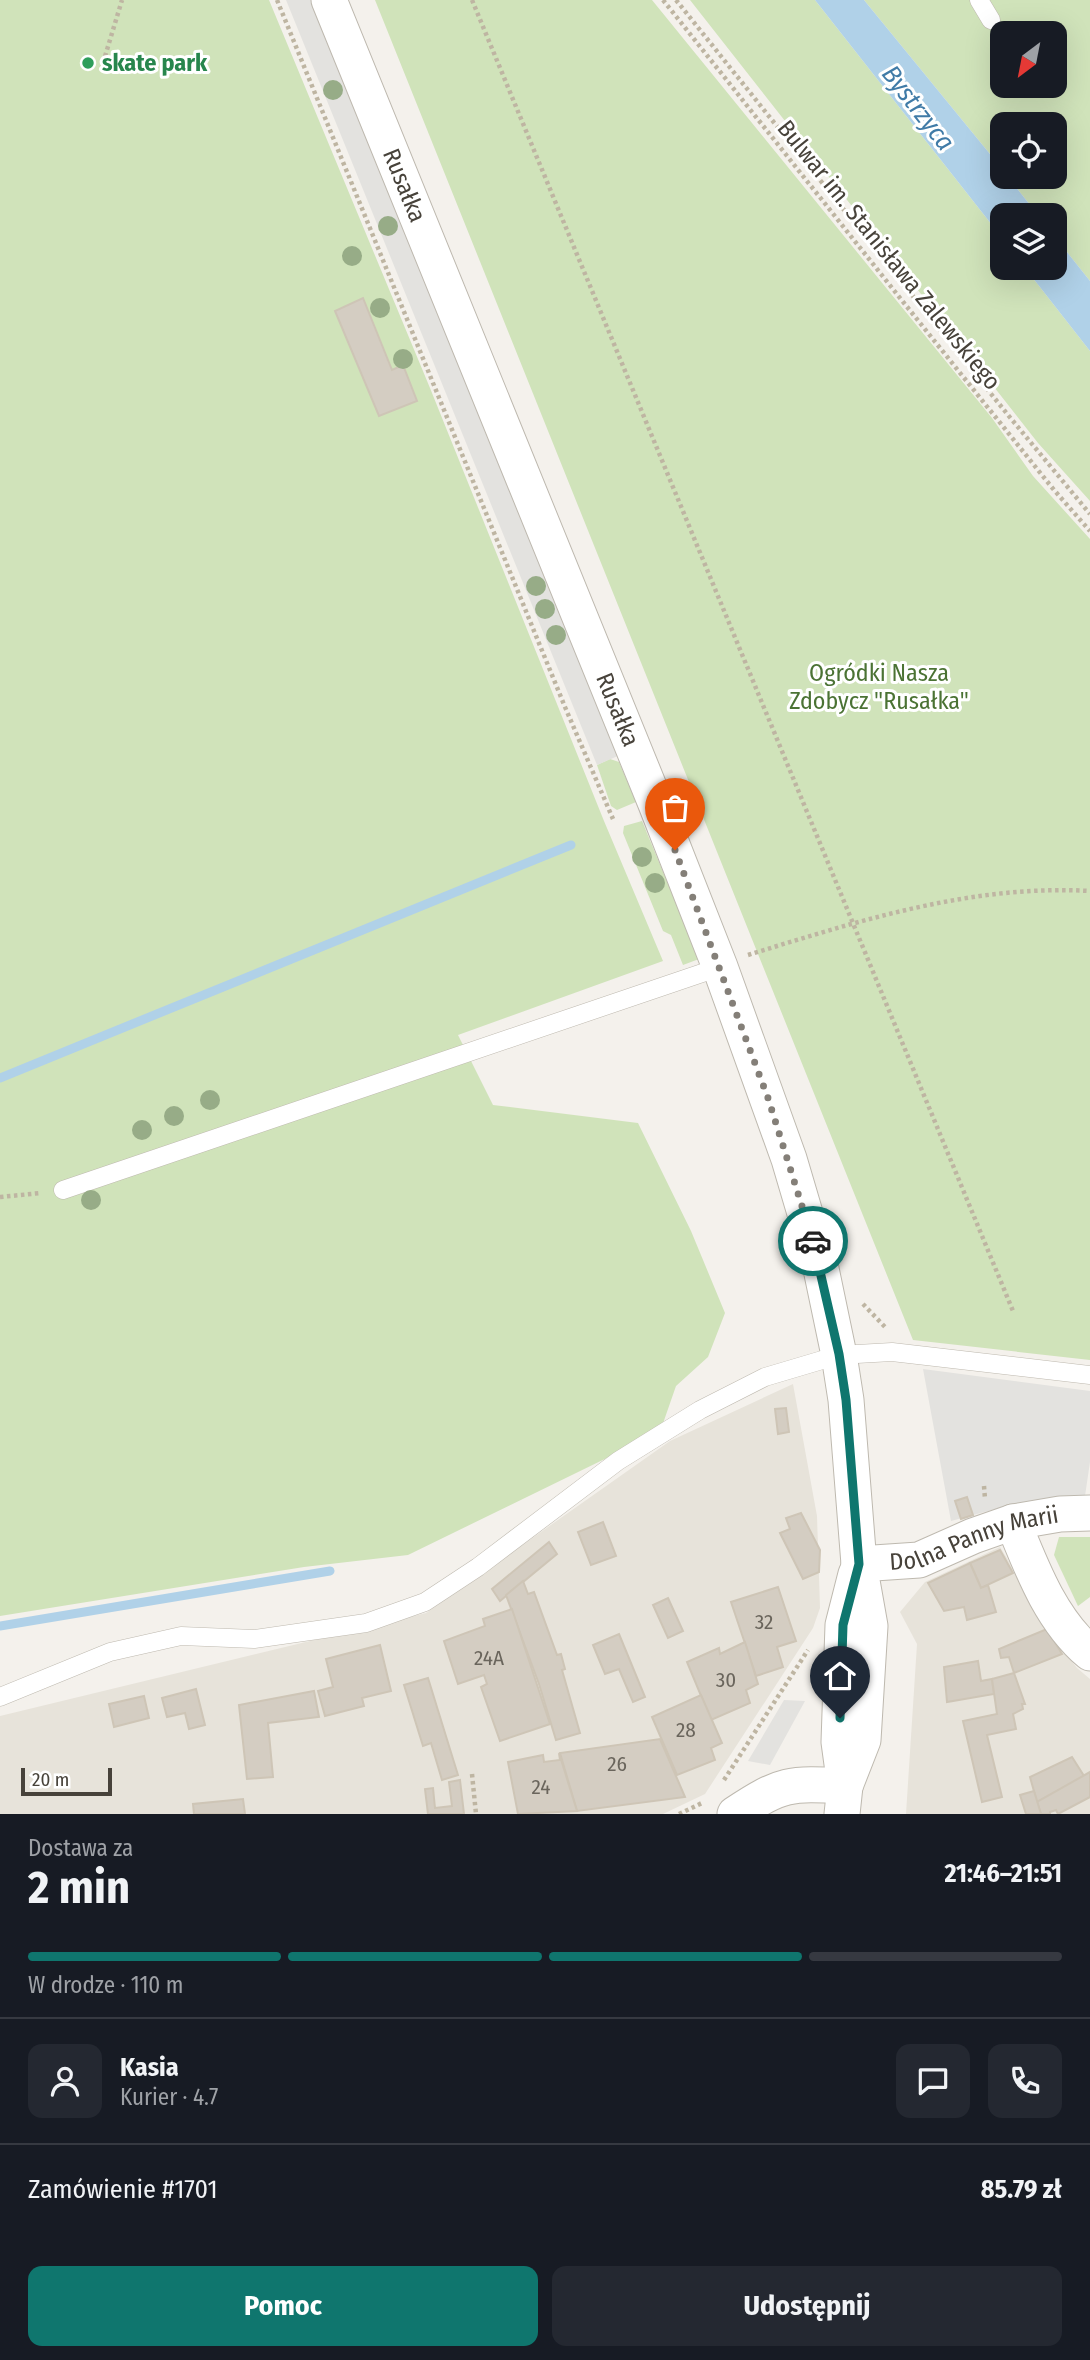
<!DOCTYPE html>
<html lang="pl">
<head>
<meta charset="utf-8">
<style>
  :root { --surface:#171b24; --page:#242831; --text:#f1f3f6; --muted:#9ea1a6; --line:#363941; --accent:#0f766e }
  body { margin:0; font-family:"Fira Sans Condensed",sans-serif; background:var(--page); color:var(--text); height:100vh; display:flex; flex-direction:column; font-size:26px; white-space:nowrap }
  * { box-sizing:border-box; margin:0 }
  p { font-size:23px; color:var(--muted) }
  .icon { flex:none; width:38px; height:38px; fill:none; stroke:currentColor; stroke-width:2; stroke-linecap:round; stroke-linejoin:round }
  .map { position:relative; height:1814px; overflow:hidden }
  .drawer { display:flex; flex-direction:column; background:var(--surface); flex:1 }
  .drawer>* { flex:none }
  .needle { width:46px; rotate:212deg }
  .controls { position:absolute; left:990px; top:21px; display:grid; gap:14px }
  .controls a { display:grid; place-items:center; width:77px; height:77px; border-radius:14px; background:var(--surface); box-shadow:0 7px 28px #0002; font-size:35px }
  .scale { position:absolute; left:21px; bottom:18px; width:91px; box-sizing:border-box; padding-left:7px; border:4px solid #47423a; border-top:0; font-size:19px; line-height:24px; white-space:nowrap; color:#47423a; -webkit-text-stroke:5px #fff; paint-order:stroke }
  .pin { position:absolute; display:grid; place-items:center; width:60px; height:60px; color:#fff; margin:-72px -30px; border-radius:50% 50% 50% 0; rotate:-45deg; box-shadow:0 0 7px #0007 }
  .pin .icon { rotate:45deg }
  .courier { position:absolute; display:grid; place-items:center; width:70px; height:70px; margin:-35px; border:5px solid #0f766e; border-radius:50%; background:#fff; color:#222; box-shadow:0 2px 9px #0007 }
  .overview em { font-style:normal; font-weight:700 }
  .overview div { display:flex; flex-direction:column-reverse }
  .overview { display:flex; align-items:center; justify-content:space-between; height:119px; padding:0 28px }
  h1 { font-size:46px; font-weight:700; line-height:52px }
  .bar { display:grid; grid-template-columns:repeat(4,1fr); gap:10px 7px; align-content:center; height:84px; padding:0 28px }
  .bar i { height:9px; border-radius:5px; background:var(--line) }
  .bar .current { background:var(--accent) }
  .bar p { grid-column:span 4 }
  .line { display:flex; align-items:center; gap:18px; padding:0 28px; border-top:2px solid var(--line) }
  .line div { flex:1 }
  .round { display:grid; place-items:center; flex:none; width:74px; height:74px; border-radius:14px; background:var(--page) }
  .action { display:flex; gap:14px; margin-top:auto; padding:14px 28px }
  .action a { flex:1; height:80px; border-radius:14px; background:var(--accent); color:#fff; font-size:28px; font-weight:700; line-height:80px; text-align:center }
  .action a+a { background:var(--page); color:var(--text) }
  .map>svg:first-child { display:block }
  .residential { fill:#e7e3da }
  .green { fill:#d0e3ba; fill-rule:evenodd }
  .parking { fill:#e3e2df }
  .water { fill:#b0d1e8 }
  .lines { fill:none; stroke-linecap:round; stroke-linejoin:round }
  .stream { stroke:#b0d1e8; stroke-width:9 }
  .building { fill:#d4cdc2; stroke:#cec5b6; stroke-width:2 }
  .service-casing { stroke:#beb9af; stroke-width:19 }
  .minor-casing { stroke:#beb9af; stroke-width:37 }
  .path { stroke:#beb5a2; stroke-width:4.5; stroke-dasharray:3.5 3.5; stroke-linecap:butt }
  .service { stroke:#fff; stroke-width:18 }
  .minor { stroke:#fff; stroke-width:35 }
  .tree { fill:#97ac87 }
  .done { stroke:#847f78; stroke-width:7; stroke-dasharray:0 12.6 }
  .route { stroke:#0f766e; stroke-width:9 }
  .leisure-dot { fill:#2e9e5b; stroke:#fff; stroke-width:2.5 }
  .labels { text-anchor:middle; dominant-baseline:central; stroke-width:6; stroke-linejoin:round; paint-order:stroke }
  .number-label { font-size:21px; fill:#6a655c }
  .leisure-label { font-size:24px; font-weight:bold; fill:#27864d; stroke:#fff; text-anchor:start }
  .street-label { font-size:24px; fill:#47423a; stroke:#fff }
  .park-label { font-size:24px; fill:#4b7334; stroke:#fff }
  .water-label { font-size:26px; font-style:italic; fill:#407ba7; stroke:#fff }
</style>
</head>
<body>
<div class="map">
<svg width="1090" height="1814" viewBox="0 0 1090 1814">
  <rect width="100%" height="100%" fill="#f4f1ec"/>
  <!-- residential -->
  <g class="residential">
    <path d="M 793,1384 L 817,1516 L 820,1608 L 813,1628 L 705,1794 L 663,1814 L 0,1814 L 0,1716 L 426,1613 L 670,1441 Z"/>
    <path d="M 1000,1547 L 1066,1654 L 1077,1668 L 1090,1679 L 1090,1814 L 906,1814 L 917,1644 L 900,1612 L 925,1582 Z"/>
  </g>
  <!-- green -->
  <g class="green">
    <path d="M 0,0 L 269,0 L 430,388 L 604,821 L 663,961 L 458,1035 L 493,1105 L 638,1123 L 691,1231 L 725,1313 L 708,1357 L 676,1386 L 660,1432 L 408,1555 L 304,1567 L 0,1616 Z"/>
    <path d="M 375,0 L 652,0 L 992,418 L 1033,476 L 1090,539 L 1090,1360 L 913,1340 Z"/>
    <path d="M 690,0 L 815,0 L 1003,239 L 1003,268 L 1025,268 L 1090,351 L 1090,501 L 1038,443 Z"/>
    <path d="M 864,0 L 1090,0 L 1090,281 L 1055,237 L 1055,215 L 1038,215 L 1008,177 L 1055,177 L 1055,124 L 1003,124 L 1003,170 ZM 1003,33 L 1055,33 L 1055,86 L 1003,86 Z"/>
    <path d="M 610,759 L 619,762 L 636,802 L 617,810 L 611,806 L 597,765 Z"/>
    <path d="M 642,821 L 699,959 L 683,965 L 671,935 L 663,931 L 623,833 L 624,826 Z"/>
    <path d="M 1059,1537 L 1090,1537 L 1090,1597 L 1078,1606 L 1054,1555 Z"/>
  </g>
  <!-- parking -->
  <g class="parking">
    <path d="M 286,0 L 312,0 L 620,755 L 597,765 Z"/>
    <path d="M 923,1369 L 1090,1391 L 1090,1462 L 1085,1496 L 1003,1507 L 951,1521 Z"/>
    <path d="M 784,1700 L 805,1701 L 770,1765 L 748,1761 Z"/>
  </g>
  <!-- water -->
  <g class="water">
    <path d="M 815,0 L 864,0 L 1003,170 L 1003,177 L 1008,177 L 1038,215 L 1003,215 L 1003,239 Z"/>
    <path d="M 1055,237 L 1090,281 L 1090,351 L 1025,268 L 1055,268 Z"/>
  </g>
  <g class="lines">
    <!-- stream -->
    <g class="stream">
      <path d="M 0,1078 L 571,845"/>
      <path d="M 0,1626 L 330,1571"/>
    </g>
  </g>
  <!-- building -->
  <g class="building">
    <path d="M 363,298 L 392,370 L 403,365 L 417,401 L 379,416 L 335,311 Z"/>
    <path d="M 786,1408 L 789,1432 L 778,1434 L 775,1409 Z"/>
    <path d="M 967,1497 L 973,1515 L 961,1519 L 955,1501 Z"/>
    <path d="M 801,1513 L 820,1550 L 819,1572 L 803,1579 L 780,1533 L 790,1529 L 786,1518 Z"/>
    <path d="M 603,1522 L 616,1556 L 591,1565 L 578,1532 Z"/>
    <path d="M 549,1542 L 557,1554 L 500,1601 L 492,1589 Z"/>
    <path d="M 1000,1550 L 1013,1573 L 981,1588 L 970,1563 Z"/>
    <path d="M 970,1563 L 981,1588 L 988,1585 L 996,1612 L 967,1620 L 964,1607 L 944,1611 L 928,1583 Z"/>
    <path d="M 523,1581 L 528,1594 L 534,1592 L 557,1655 L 561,1654 L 565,1669 L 562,1670 L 580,1733 L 556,1740 L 539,1684 L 506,1595 Z"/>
    <path d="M 778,1587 L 796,1641 L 777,1647 L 783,1667 L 756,1676 L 731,1602 Z"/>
    <path d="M 668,1598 L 683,1631 L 668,1638 L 653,1605 Z"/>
    <path d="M 512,1609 L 550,1724 L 500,1741 L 481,1687 L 487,1684 L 484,1675 L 458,1684 L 444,1641 L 485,1626 L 483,1619 Z"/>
    <path d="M 1047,1629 L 1062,1654 L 1014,1673 L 1009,1657 L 1001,1658 L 999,1649 Z"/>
    <path d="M 619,1634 L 645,1697 L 633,1702 L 619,1669 L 605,1674 L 593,1645 Z"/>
    <path d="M 745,1642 L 758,1684 L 746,1690 L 750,1703 L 711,1720 L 687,1662 L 719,1648 L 720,1654 Z"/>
    <path d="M 380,1645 L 391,1691 L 362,1698 L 364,1706 L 325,1716 L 318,1691 L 333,1687 L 326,1659 Z"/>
    <path d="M 978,1661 L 981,1681 L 992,1679 L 994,1694 L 947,1702 L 944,1667 Z"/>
    <path d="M 1014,1673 L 1025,1704 L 1022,1704 L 1023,1709 L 1013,1714 L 1016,1729 L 987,1735 L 1002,1797 L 982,1802 L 963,1721 L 997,1714 L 992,1679 Z"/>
    <path d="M 428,1678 L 458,1775 L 442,1780 L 431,1743 L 423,1746 L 404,1685 Z"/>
    <path d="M 196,1689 L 205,1725 L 189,1729 L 185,1713 L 167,1717 L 162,1698 Z"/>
    <path d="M 314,1691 L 319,1717 L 268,1723 L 273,1777 L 247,1779 L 239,1705 Z"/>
    <path d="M 701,1695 L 722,1743 L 711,1748 L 715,1760 L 677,1775 L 652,1717 Z"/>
    <path d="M 144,1696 L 149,1718 L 114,1727 L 109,1704 Z"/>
    <path d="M 660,1739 L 685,1797 L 577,1811 L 560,1753 Z"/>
    <path d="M 559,1753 L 577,1811 L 518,1814 L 508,1762 L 543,1755 L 544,1762 L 560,1760 Z"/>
    <path d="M 1072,1757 L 1084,1776 L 1037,1802 L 1030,1777 Z"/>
    <path d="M 1090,1772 L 1090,1797 L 1058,1814 L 1056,1810 L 1050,1812 L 1050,1814 L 1041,1814 L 1037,1802 Z"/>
    <path d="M 460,1780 L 464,1814 L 428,1814 L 425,1789 L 433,1788 L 435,1808 L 452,1806 L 449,1782 Z"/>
    <path d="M 1034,1791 L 1041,1814 L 1026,1814 L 1020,1795 Z"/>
    <path d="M 243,1799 L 245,1814 L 194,1814 L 193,1804 Z"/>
  </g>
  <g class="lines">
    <defs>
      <g id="service">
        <path d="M 979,0 L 991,20"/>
        <path d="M 63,1190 L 720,967"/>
        <path d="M 0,1697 L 110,1652 L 181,1636 L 254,1639 L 366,1623 L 425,1602 L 478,1567 L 618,1461 L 700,1410 L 765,1377 L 839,1355 L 892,1352 L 1090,1375"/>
      </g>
      <g id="minor">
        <path id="s1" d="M 329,0 L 656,804 L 720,967 L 789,1159 L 820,1264 L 839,1355 L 846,1400 L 859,1564 L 870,1626 L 863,1740 L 845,1786"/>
        <path d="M 1013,1522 C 1032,1569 1051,1620 1090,1653"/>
        <path id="s2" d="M 859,1564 L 919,1560 L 973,1536 L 1013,1522 L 1060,1514 L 1090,1513"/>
        <path d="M 735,1814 C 782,1783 789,1783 845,1786"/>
        <path d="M 842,1814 L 845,1786 L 839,1742 L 843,1625 L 856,1574"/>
      </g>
    </defs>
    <!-- service casing -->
    <use href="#service" class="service-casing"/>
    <!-- minor casing -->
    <use href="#minor" class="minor-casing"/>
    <!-- path -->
    <g class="path">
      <path d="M 277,0 L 565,707 L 613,819"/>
      <path d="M 472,0 L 1013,1311"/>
      <path d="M 663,0 L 904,303 L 1054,490 L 1090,531"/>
      <path d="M 676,0 L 1008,415 L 1090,514"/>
      <path d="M 103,63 L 122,0"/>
      <path d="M 748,955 C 858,921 973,884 1090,891"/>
      <path d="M 0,1197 L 41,1193"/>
      <path d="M 863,1304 L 886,1328"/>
      <path d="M 984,1486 L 985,1499"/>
      <path d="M 472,1774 L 476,1814"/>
      <path d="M 724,1780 L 808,1650"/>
      <path d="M 679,1814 L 704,1802"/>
    </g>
    <!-- service -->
    <use href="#service" class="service"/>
    <!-- minor -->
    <use href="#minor" class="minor"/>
  </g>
  <!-- trees -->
  <g class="tree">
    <circle cx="333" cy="90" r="10"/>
    <circle cx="388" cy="226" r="10"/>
    <circle cx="352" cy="256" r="10"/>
    <circle cx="380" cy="308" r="10"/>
    <circle cx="403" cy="359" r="10"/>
    <circle cx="536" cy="586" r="10"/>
    <circle cx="545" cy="609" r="10"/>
    <circle cx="556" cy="635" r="10"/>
    <circle cx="642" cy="857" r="10"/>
    <circle cx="655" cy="883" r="10"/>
    <circle cx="210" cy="1100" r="10"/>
    <circle cx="174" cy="1116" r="10"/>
    <circle cx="142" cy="1130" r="10"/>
    <circle cx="91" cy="1200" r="10"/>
  </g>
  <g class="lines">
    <!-- done -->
    <path class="done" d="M 675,850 L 768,1098 L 813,1241"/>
    <!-- route -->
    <path class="route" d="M 813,1241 L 839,1354 L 846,1400 L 859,1564 L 843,1625 L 840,1718"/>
  </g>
  <!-- markers -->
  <circle class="leisure-dot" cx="88" cy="63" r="7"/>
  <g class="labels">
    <!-- number labels -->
    <g class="number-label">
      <text x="764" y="1622">32</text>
      <text x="489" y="1658">24A</text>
      <text x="726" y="1680">30</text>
      <text x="686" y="1730">28</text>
      <text x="617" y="1764">26</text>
      <text x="541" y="1787">24</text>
    </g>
    <!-- leisure labels -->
    <g class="leisure-label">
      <text x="102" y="63">skate park</text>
    </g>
    <!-- street labels -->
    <g class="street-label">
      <text stroke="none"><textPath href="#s1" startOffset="200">Rusałka</textPath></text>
      <text transform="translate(889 255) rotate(51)">Bulwar im. Stanisława Zalewskiego</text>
      <text stroke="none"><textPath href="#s1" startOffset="766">Rusałka</textPath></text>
      <text stroke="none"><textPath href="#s2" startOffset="119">Dolna Panny Marii</textPath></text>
    </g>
    <!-- park labels -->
    <g class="park-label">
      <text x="879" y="673">Ogródki Nasza<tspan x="879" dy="28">Zdobycz "Rusałka"</tspan></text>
    </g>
    <!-- water labels -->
    <g class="water-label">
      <text transform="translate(918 108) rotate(52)">Bystrzyca</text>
    </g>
  </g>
</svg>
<div class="controls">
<a><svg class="needle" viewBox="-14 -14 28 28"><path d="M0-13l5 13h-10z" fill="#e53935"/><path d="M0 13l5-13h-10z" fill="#9ea1a6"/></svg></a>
<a><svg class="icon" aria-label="locate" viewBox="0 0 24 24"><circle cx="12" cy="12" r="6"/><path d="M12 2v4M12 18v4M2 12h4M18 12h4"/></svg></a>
<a><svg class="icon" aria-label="layers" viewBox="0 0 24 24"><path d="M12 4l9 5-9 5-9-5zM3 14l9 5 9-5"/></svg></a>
</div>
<div class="scale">20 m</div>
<div class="pin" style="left:675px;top:850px;background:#ea580c"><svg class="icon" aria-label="bag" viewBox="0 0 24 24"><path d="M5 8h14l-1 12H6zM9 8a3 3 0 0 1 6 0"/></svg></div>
<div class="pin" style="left:840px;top:1718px;background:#1f2937"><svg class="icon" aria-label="home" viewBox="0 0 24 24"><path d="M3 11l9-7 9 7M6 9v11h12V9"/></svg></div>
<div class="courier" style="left:813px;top:1241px"><svg class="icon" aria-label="car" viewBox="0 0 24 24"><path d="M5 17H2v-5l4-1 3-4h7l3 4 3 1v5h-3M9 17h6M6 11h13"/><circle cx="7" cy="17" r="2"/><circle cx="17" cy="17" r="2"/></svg></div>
</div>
<section class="drawer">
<div class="overview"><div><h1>2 min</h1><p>Dostawa za</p></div><em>21:46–21:51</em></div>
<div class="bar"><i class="current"></i><i class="current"></i><i class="current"></i><i></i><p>W drodze · 110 m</p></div>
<div class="line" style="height:126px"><a class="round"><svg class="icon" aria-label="person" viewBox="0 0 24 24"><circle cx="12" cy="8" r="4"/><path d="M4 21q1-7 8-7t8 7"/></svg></a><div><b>Kasia</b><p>Kurier · 4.7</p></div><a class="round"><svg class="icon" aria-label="chat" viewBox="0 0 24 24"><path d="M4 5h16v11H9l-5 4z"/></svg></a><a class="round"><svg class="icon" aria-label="phone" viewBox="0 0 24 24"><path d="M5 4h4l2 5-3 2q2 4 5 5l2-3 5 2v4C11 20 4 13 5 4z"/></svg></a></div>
<div class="line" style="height:91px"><div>Zamówienie #1701</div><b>85.79 zł</b></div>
<div class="action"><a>Pomoc</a><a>Udostępnij</a></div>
</section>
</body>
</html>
